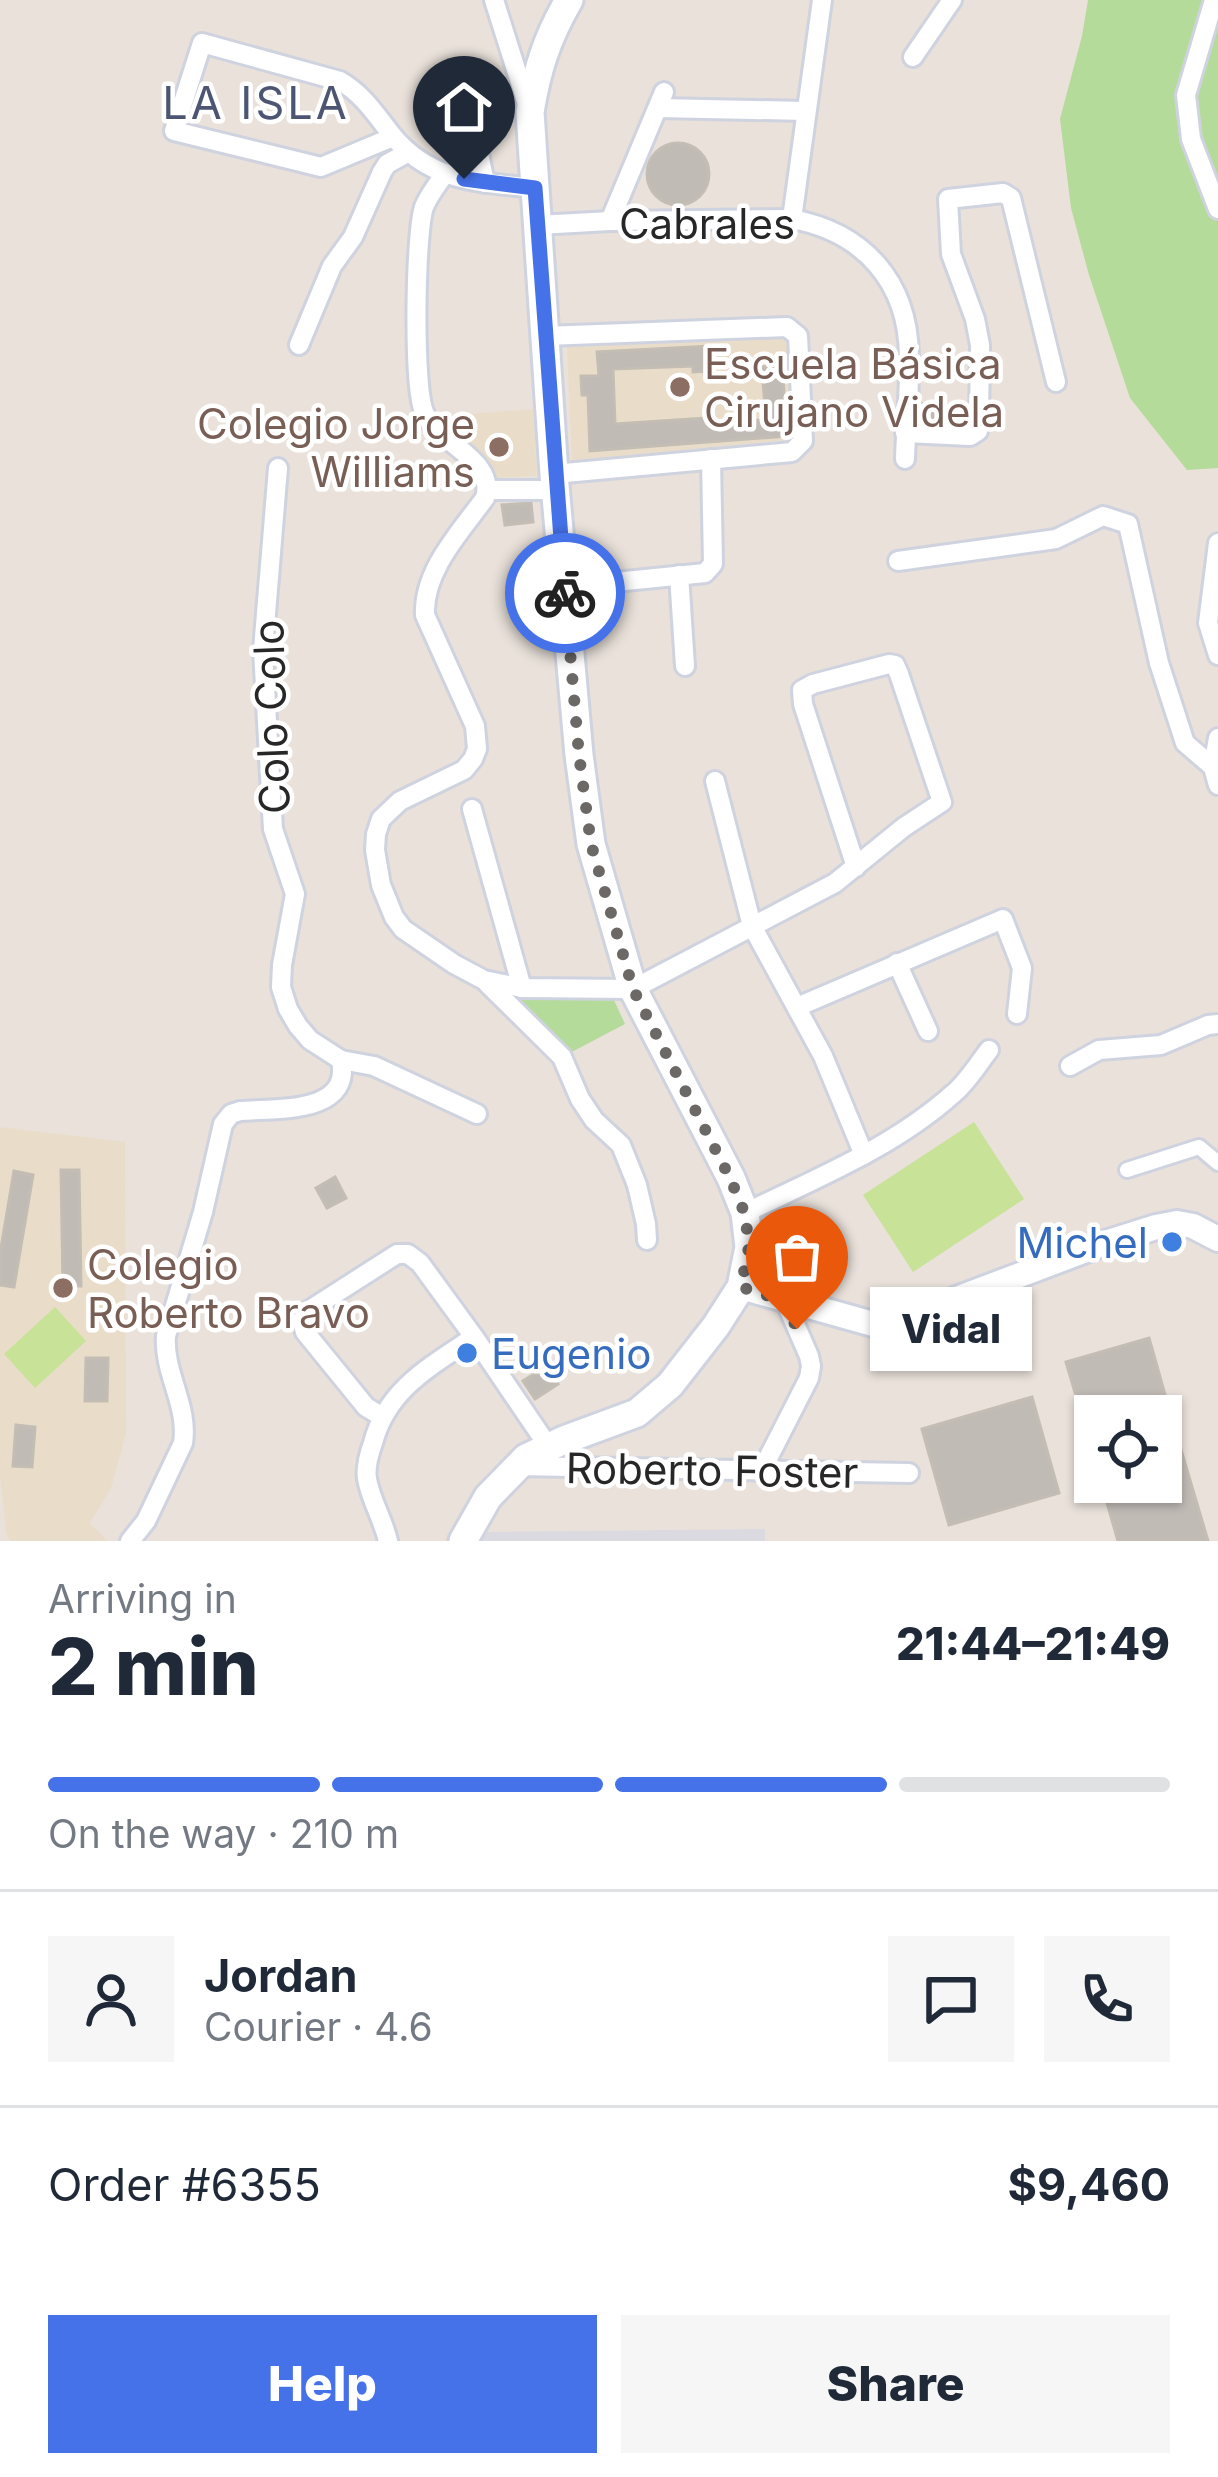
<!DOCTYPE html>
<html lang="en">
<head>
<meta charset="utf-8">
<style>
  :root { --surface:#fff; --page:#f6f6f7; --text:#1f2937; --muted:#747a83; --line:#e0e1e3; --accent:#4672e9 }
  body { margin:0; font-family:Inter,sans-serif; background:var(--page); color:var(--text); height:100vh; display:flex; flex-direction:column; font-size:45px; white-space:nowrap }
  * { box-sizing:border-box; margin:0 }
  p { font-size:39px; color:var(--muted) }
  .icon { flex:none; width:66px; height:66px; fill:none; stroke:currentColor; stroke-width:2; stroke-linecap:round; stroke-linejoin:round }
  .map { position:relative; height:1541px; overflow:hidden }
  .drawer { display:flex; flex-direction:column; background:var(--surface); flex:1 }
  .drawer>* { flex:none }
  .tools { position:absolute; left:1074px; top:1395px; display:grid; gap:24px }
  .tools a { display:grid; place-items:center; width:108px; height:108px; border-radius:0px; background:var(--surface); box-shadow:0 3px 9px #0004; font-size:60px }
  .pin { position:absolute; display:grid; place-items:center; width:102px; height:102px; color:#fff; margin:-123px -51px; border-radius:50% 50% 50% 0; rotate:-45deg; box-shadow:0 0 12px #0007 }
  .pin .icon { rotate:45deg }
  .courier { position:absolute; display:grid; place-items:center; width:120px; height:120px; margin:-60px; border:9px solid #4672e9; border-radius:50%; background:#fff; color:#222; box-shadow:0 3px 15px #0007 }
  .bubble { position:absolute; height:84px; border-radius:0px; background:var(--surface); box-shadow:0 3px 9px #0004; font-size:39px; font-weight:800; line-height:84px; text-align:center }
  .head em { font-style:normal; font-weight:800 }
  .head div { display:flex; flex-direction:column-reverse }
  .head { display:flex; align-items:center; justify-content:space-between; height:204px; padding:0 48px }
  h1 { font-size:78px; font-weight:800; line-height:90px }
  .bar { display:grid; grid-template-columns:repeat(4,1fr); gap:18px 12px; align-content:center; height:144px; padding:0 48px }
  .bar i { height:15px; border-radius:9px; background:var(--line) }
  .bar .selected { background:var(--accent) }
  .bar p { grid-column:span 4 }
  .line { display:flex; align-items:center; gap:30px; padding:0 48px; border-top:3px solid var(--line) }
  .line div { flex:1 }
  .round { display:grid; place-items:center; flex:none; width:126px; height:126px; border-radius:0px; background:var(--page) }
  .button { display:flex; gap:24px; margin-top:auto; padding:24px 48px }
  .button a { flex:1; height:138px; border-radius:0px; background:var(--accent); color:#fff; font-size:48px; font-weight:800; line-height:138px; text-align:center }
  .button a+a { background:var(--page); color:var(--text) }
  .map>svg:first-child { display:block }
  .industrial { fill:#dbdae1 }
  .education { fill:#e9ddca }
  .green { fill:#b5db9a }
  .pitch { fill:#c8e297 }
  .building { fill:#c1bbb6; stroke:#c3bdb4; stroke-width:3 }
  .lines { fill:none; stroke-linecap:round; stroke-linejoin:round }
  .pedestrian-casing { stroke:#cfd3df; stroke-width:20 }
  .minor-casing { stroke:#cfd3df; stroke-width:24 }
  .tertiary-casing { stroke:#cfd3df; stroke-width:30 }
  .secondary-casing { stroke:#cfd3df; stroke-width:33 }
  .pedestrian { stroke:#fff; stroke-width:14 }
  .minor { stroke:#fff; stroke-width:18 }
  .tertiary { stroke:#fff; stroke-width:24 }
  .secondary { stroke:#fff; stroke-width:27 }
  .done { stroke:#6b6866; stroke-width:12; stroke-dasharray:0 21.6 }
  .route { stroke:#4672e9; stroke-width:15 }
  .education-dot { fill:#8d6e63; stroke:#fff; stroke-width:4.5 }
  .shop-dot { fill:#3f7fe0; stroke:#fff; stroke-width:4.5 }
  .labels { text-anchor:middle; dominant-baseline:central; stroke-width:9; stroke-linejoin:round; paint-order:stroke }
  .street-label { font-size:42px; fill:#272727; stroke:#fff }
  .education-label { font-size:42px; fill:#785e54; stroke:#fff; text-anchor:start }
  .shop-label { font-size:42px; fill:#366cbe; stroke:#fff; text-anchor:end }
  .neighbourhood-label { font-size:45px; letter-spacing:3px; fill:#4c5673; stroke:#fff }
</style>
</head>
<body>
<div class="map">
<svg width="1218" height="1541" viewBox="0 0 1218 1541">
  <rect width="100%" height="100%" fill="#e9e1da"/>
  <!-- industrial -->
  <path class="industrial" d="M 765,1529 L 765,1541 L 482,1541 L 485,1532 Z"/>
  <!-- education -->
  <g class="education">
    <path d="M 783,335 L 789,343 L 795,430 L 791,437 L 786,440 L 572,462 L 567,344 Z"/>
    <path d="M 533,409 L 537,476 L 494,478 L 434,417 Z"/>
    <path d="M 0,1127 L 125,1142 L 126,1434 L 111,1488 L 90,1523 L 108,1541 L 10,1541 L 6,1532 L 0,1476 Z"/>
  </g>
  <!-- green -->
  <g class="green">
    <path d="M 1088,0 L 1218,0 L 1218,468 L 1187,470 L 1130,398 L 1089,275 L 1071,208 L 1060,119 L 1082,36 Z"/>
    <path d="M 506,992 L 612,996 L 625,1024 L 566,1055 L 552,1033 Z"/>
  </g>
  <!-- pitch -->
  <g class="pitch">
    <path d="M 974,1122 L 1024,1199 L 913,1272 L 863,1195 Z"/>
    <path d="M 55,1307 L 86,1341 L 35,1388 L 4,1354 Z"/>
  </g>
  <!-- building -->
  <g class="building">
    <circle cx="678" cy="174" r="31"/>
    <path d="M 711,346 L 712,371 L 693,372 L 693,366 L 613,369 L 615,424 L 705,418 L 705,423 L 766,420 L 762,367 L 782,365 L 787,436 L 590,451 L 588,395 L 582,395 L 581,376 L 599,376 L 597,352 Z"/>
    <path d="M 922,404 L 939,404 L 939,421 L 922,420 Z"/>
    <path d="M 531,503 L 533,522 L 505,525 L 502,505 Z"/>
    <path d="M 61,1170 L 79,1170 L 81,1286 L 63,1286 Z"/>
    <path d="M 14,1171 L 33,1175 L 14,1287 L 0,1285 L 0,1254 Z"/>
    <path d="M 335,1177 L 346,1198 L 327,1208 L 316,1188 Z"/>
    <path d="M 780,1225 L 802,1233 L 791,1263 L 769,1255 Z"/>
    <path d="M 1149,1338 L 1171,1416 L 1208,1541 L 1118,1541 L 1101,1482 L 1161,1482 L 1161,1416 L 1095,1416 L 1095,1450 L 1092,1450 L 1066,1362 Z"/>
    <path d="M 86,1358 L 108,1358 L 107,1401 L 85,1401 Z"/>
    <path d="M 547,1366 L 558,1384 L 535,1399 L 523,1381 Z"/>
    <path d="M 1032,1397 L 1059,1493 L 949,1525 L 922,1429 Z"/>
    <path d="M 16,1425 L 35,1427 L 32,1467 L 13,1466 Z"/>
  </g>
  <g class="lines">
    <defs>
      <path id="pedestrian" d="M 1127,1170 L 1199,1147 L 1218,1163"/>
      <g id="minor">
        <path d="M 494,0 L 527,104"/>
        <path d="M 1214,0 L 1186,95 L 1191,139 L 1218,209"/>
        <path d="M 913,57 L 952,0"/>
        <path d="M 455,74 L 475,134 L 485,183"/>
        <path d="M 658,108 L 805,111"/>
        <path d="M 393,137 L 321,167 L 174,131 L 202,43 L 340,81 C 363,94 376,115 392,135 C 430,182 479,182 535,188"/>
        <path d="M 444,175 C 437,185 429,195 424,207 C 415,234 413,386 424,412 C 436,443 497,459 485,498 C 460,532 423,571 425,615 L 475,726 L 477,749 L 473,759 L 464,770 L 400,801 L 381,819 L 376,834 L 375,850 L 381,885 L 394,917 L 403,929 L 454,964 L 484,980 L 522,988 L 633,989 L 835,883 L 904,827 L 942,802 L 899,674 L 895,665 L 889,664 L 813,684 L 802,690 L 803,704 L 856,867"/>
        <path d="M 792,219 L 822,0"/>
        <path d="M 610,221 L 664,92"/>
        <path d="M 538,225 L 610,221 L 792,219 C 863,232 908,281 909,356 C 910,390 906,425 905,459"/>
        <path d="M 545,336 L 787,327 L 798,336 L 803,441 L 792,452 L 554,474"/>
        <path d="M 299,345 L 332,266 L 353,237 L 382,172 L 387,164 L 407,153"/>
        <path d="M 905,433 L 970,436 L 978,431 L 979,423 L 980,345 L 975,319 L 951,254 L 948,199 L 1003,193 L 1011,198 L 1056,382"/>
        <path d="M 488,490 L 557,490"/>
        <path d="M 1218,543 L 1208,623 L 1218,655"/>
        <path d="M 898,561 L 1056,539 L 1103,516 L 1128,524 L 1159,663 L 1185,743 L 1213,767 L 1218,785"/>
        <path d="M 679,575 L 685,666"/>
        <path d="M 565,587 L 705,573 L 713,564 L 711,459"/>
        <path d="M 1213,767 L 1218,738"/>
        <path d="M 715,781 L 752,926 L 823,1056 L 864,1155"/>
        <path d="M 472,809 L 522,988"/>
        <path d="M 897,963 L 928,1031"/>
        <path d="M 487,983 L 562,1057 L 580,1099 L 594,1120 L 621,1145 L 637,1185 L 646,1224 L 647,1240"/>
        <path d="M 797,1007 L 1003,919 L 1022,968 L 1017,1014"/>
        <path d="M 341,1060 L 374,1066 L 477,1114"/>
        <path d="M 1070,1066 L 1099,1050 L 1161,1045 L 1208,1025 L 1218,1024"/>
        <path d="M 745,1213 C 817,1178 894,1147 954,1093 C 968,1081 978,1064 989,1050"/>
        <path d="M 381,1416 L 366,1407 L 305,1332 L 302,1320 L 308,1311 L 397,1254 L 408,1254 L 420,1263 L 474,1337 L 548,1446"/>
        <path d="M 516,1466 L 909,1473"/>
        <path d="M 761,1472 L 809,1378 L 811,1366 L 809,1356 L 785,1301"/>
        <path d="M 130,1541 L 146,1521 L 183,1443 C 189,1406 163,1372 166,1336 L 203,1212 L 223,1124 L 231,1114 L 240,1111 C 275,1108 352,1115 341,1060 L 310,1040 L 298,1026 L 288,1009 L 281,987 L 282,965 L 295,894 L 273,829 L 263,650 L 278,468"/>
        <path d="M 388,1541 C 383,1519 371,1501 367,1479 C 365,1467 369,1454 373,1443 C 387,1389 431,1366 474,1337"/>
      </g>
      <path id="tertiary" d="M 741,1287 L 873,1324 L 888,1325 L 1099,1245 L 1156,1227 L 1177,1223 L 1193,1226 L 1218,1239"/>
      <path id="secondary" d="M 463,1541 L 488,1497 L 526,1458 L 564,1440 L 637,1413 L 670,1385 L 716,1326 L 741,1287 L 749,1247 L 745,1213 L 731,1178 L 633,989 L 591,844 L 579,755 L 554,474 L 530,112 C 537,69 547,38 569,0"/>
    </defs>
    <!-- pedestrian casing -->
    <use href="#pedestrian" class="pedestrian-casing"/>
    <!-- minor casing -->
    <use href="#minor" class="minor-casing"/>
    <!-- tertiary casing -->
    <use href="#tertiary" class="tertiary-casing"/>
    <!-- secondary casing -->
    <use href="#secondary" class="secondary-casing"/>
    <!-- pedestrian -->
    <use href="#pedestrian" class="pedestrian"/>
    <!-- minor -->
    <use href="#minor" class="minor"/>
    <!-- tertiary -->
    <use href="#tertiary" class="tertiary"/>
    <!-- secondary -->
    <use href="#secondary" class="secondary"/>
  </g>
  <g class="lines">
    <!-- done -->
    <path class="done" d="M 565,593 L 579,755 L 591,844 L 633,989 L 730,1178 L 745,1214 L 749,1247 L 741,1287 L 785,1301 L 797,1329"/>
    <!-- route -->
    <path class="route" d="M 464,179 L 535,188 L 565,593"/>
  </g>
  <!-- markers -->
  <g class="education-dot">
    <circle cx="680" cy="387" r="12"/>
    <circle cx="499" cy="447" r="12"/>
    <circle cx="63" cy="1288" r="12"/>
  </g>
  <g class="shop-dot">
    <circle cx="1172" cy="1242" r="12"/>
    <circle cx="467" cy="1353" r="12"/>
  </g>
  <g class="labels">
    <!-- street labels -->
    <g class="street-label">
      <text x="707" y="223">Cabrales</text>
      <text transform="translate(271 717) rotate(-92)">Colo Colo</text>
      <text transform="translate(712 1470) rotate(1)">Roberto Foster</text>
    </g>
    <!-- education labels -->
    <g class="education-label">
      <text x="704" y="363">Escuela Básica<tspan x="704" dy="48">Cirujano Videla</tspan></text>
      <text x="475" y="423" text-anchor="end">Colegio Jorge<tspan x="475" dy="48">Williams</tspan></text>
      <text x="87" y="1264">Colegio<tspan x="87" dy="48">Roberto Bravo</tspan></text>
    </g>
    <!-- shop labels -->
    <g class="shop-label">
      <text x="1148" y="1242">Michel</text>
      <text x="491" y="1353" text-anchor="start">Eugenio</text>
    </g>
    <!-- neighbourhood labels -->
    <g class="neighbourhood-label">
      <text x="256" y="102">LA ISLA</text>
    </g>
  </g>
</svg>
<div class="tools">
<a><svg class="icon" aria-label="locate" viewBox="0 0 24 24"><circle cx="12" cy="12" r="6"/><path d="M12 2v4M12 18v4M2 12h4M18 12h4"/></svg></a>
</div>
<div class="pin" style="left:797px;top:1329px;background:#ea580c"><svg class="icon" aria-label="bag" viewBox="0 0 24 24"><path d="M5 8h14l-1 12H6zM9 8a3 3 0 0 1 6 0"/></svg></div>
<div class="pin" style="left:464px;top:179px;background:#1f2937"><svg class="icon" aria-label="home" viewBox="0 0 24 24"><path d="M3 11l9-7 9 7M6 9v11h12V9"/></svg></div>
<div class="courier" style="left:565px;top:593px"><svg class="icon" aria-label="bike" viewBox="0 0 24 24"><circle cx="6" cy="16" r="4"/><circle cx="18" cy="16" r="4"/><path d="M6 16l4-8h5l3 8M10 8l3 8H6M13 5h3"/></svg></div>
<div class="bubble" style="left:870px;top:1287px;width:162px">Vidal</div>
</div>
<section class="drawer">
<div class="head"><div><h1>2 min</h1><p>Arriving in</p></div><em>21:44–21:49</em></div>
<div class="bar"><i class="selected"></i><i class="selected"></i><i class="selected"></i><i></i><p>On the way · 210 m</p></div>
<div class="line" style="height:216px"><a class="round"><svg class="icon" aria-label="person" viewBox="0 0 24 24"><circle cx="12" cy="8" r="4"/><path d="M4 21q1-7 8-7t8 7"/></svg></a><div><b>Jordan</b><p>Courier · 4.6</p></div><a class="round"><svg class="icon" aria-label="chat" viewBox="0 0 24 24"><path d="M4 5h16v11H9l-5 4z"/></svg></a><a class="round"><svg class="icon" aria-label="phone" viewBox="0 0 24 24"><path d="M5 4h4l2 5-3 2q2 4 5 5l2-3 5 2v4C11 20 4 13 5 4z"/></svg></a></div>
<div class="line" style="height:156px"><div>Order #6355</div><b>$9,460</b></div>
<div class="button"><a>Help</a><a>Share</a></div>
</section>
</body>
</html>
